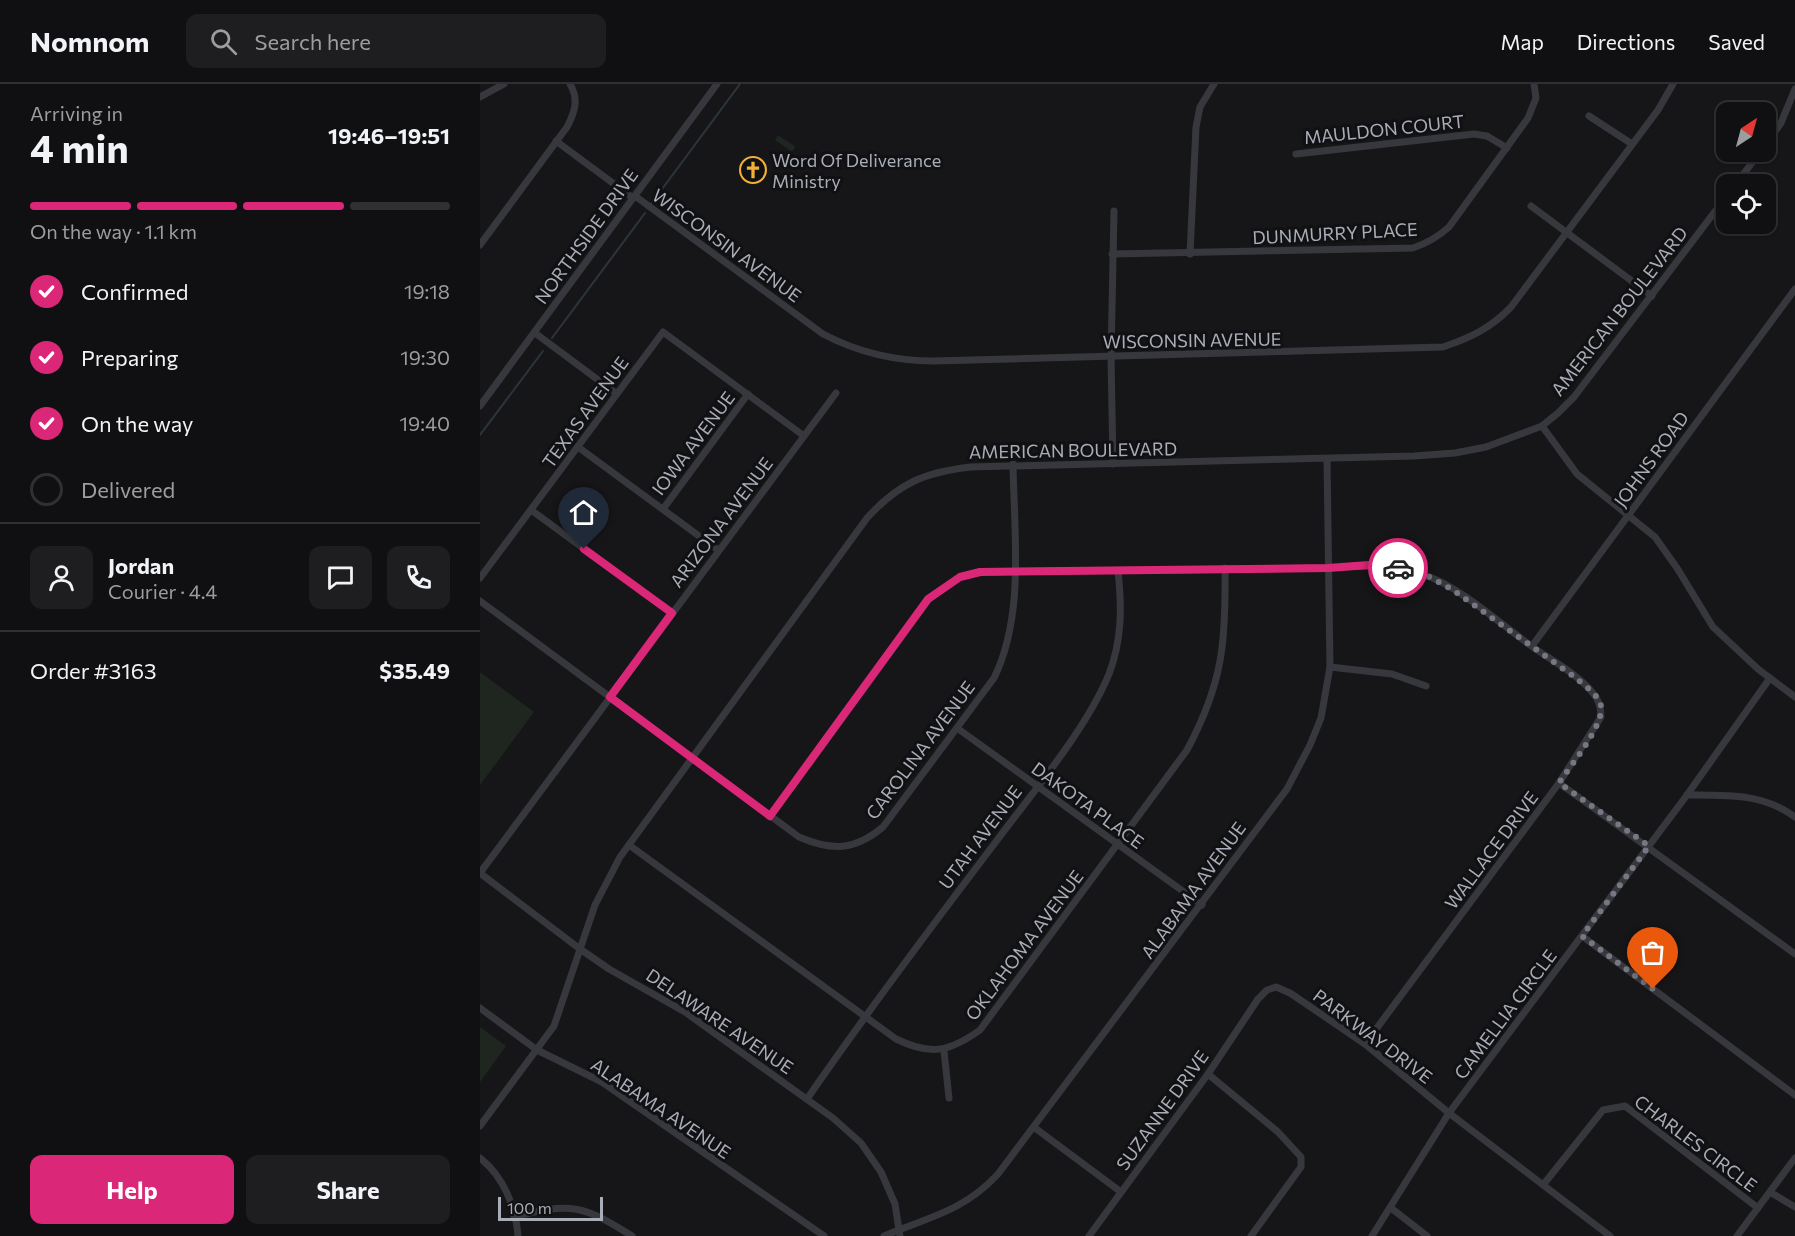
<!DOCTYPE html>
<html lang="en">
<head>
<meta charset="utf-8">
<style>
  :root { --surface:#101012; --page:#1e1e20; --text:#f1f3f6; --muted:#9c9d9f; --line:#303032; --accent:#db2777 }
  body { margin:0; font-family:Commissioner,sans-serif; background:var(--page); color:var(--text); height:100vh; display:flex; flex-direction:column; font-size:22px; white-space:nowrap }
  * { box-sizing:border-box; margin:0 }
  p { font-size:20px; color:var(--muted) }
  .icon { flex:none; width:33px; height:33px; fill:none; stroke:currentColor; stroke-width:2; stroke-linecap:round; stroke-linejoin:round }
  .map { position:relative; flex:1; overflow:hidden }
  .side { display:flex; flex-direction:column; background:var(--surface); width:480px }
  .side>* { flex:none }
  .needle { width:39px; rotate:36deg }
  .tools { position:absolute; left:1236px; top:18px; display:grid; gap:12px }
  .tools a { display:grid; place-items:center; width:60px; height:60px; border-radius:12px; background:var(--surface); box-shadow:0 2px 4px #0004,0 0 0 2px var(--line); font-size:30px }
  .scale { position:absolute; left:18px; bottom:15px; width:105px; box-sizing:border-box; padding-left:6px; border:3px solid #a8adb8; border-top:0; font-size:16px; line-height:21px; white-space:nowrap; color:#a8adb8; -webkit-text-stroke:4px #111113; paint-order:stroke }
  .pin { position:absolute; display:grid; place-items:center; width:51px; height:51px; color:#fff; margin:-62px -26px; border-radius:50% 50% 50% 0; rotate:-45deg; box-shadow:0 0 6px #0007 }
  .pin .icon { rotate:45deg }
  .courier { position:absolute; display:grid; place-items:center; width:60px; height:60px; margin:-30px; border:4px solid #db2777; border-radius:50%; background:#fff; color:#222; box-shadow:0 2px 8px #0007 }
  .head em { font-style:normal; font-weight:700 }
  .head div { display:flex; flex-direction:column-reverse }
  .head { display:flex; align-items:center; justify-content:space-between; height:102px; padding:0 30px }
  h1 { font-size:39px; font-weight:700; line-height:45px }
  .bar { display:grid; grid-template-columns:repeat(4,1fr); gap:9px 6px; align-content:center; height:72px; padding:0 30px }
  .bar i { height:8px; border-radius:4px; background:var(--line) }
  .bar .current { background:var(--accent) }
  .bar p { grid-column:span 4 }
  .line { display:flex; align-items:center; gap:15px; padding:0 30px; border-top:2px solid var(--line) }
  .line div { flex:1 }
  .round { display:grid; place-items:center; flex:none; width:63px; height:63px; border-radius:12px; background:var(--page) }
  ol { padding:0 30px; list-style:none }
  li { display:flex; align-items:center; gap:18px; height:66px }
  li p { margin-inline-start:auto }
  li .icon { padding:6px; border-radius:50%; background:var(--accent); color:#fff; stroke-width:4 }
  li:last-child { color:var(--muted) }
  li i { width:33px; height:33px; border:3px solid var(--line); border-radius:50% }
  .action { display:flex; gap:12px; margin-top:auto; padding:12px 30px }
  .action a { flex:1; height:69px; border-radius:12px; background:var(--accent); color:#fff; font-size:24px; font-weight:700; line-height:69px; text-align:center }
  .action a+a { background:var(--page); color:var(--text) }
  header { display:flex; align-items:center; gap:36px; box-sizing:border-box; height:84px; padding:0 30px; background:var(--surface); border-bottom:2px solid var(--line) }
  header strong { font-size:28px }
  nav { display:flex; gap:33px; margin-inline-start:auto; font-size:21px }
  .search { width:420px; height:54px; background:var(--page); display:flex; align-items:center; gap:15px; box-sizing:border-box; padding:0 21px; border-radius:12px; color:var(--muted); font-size:22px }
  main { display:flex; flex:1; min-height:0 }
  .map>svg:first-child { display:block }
  .green { fill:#1e261f }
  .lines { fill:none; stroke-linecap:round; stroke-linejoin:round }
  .stream { stroke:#2c353c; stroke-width:2 }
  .minor { stroke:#37383d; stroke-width:7 }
  .done { stroke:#757880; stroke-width:6; stroke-dasharray:0 10.8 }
  .route { stroke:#db2777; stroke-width:8 }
  .labels { text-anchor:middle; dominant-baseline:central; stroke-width:6; stroke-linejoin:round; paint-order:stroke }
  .street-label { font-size:18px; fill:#a8adb8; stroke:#111113 }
  .poi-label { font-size:18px; fill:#a8adb8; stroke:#111113; text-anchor:start }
</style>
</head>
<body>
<header>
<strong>Nomnom</strong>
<div class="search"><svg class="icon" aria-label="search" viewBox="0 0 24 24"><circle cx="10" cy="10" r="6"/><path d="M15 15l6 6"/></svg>Search here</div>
<nav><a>Map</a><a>Directions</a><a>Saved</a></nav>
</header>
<main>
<section class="side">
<div class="head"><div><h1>4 min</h1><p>Arriving in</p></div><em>19:46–19:51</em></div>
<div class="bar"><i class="current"></i><i class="current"></i><i class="current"></i><i></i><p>On the way · 1.1 km</p></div>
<ol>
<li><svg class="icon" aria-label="check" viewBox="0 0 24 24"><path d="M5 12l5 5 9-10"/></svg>Confirmed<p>19:18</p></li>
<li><svg class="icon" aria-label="check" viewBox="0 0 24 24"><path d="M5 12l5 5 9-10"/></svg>Preparing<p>19:30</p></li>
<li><svg class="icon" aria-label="check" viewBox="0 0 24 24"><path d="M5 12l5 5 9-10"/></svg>On the way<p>19:40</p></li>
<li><i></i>Delivered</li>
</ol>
<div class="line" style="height:108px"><a class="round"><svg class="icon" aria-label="person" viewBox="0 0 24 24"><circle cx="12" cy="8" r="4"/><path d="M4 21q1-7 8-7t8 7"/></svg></a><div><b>Jordan</b><p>Courier · 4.4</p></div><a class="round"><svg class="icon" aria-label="chat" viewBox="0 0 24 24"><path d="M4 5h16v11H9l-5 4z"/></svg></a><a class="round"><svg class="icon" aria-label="phone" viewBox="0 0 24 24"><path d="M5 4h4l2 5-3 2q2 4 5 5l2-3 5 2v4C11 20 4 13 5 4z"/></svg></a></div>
<div class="line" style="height:78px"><div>Order #3163</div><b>$35.49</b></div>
<div class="action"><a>Help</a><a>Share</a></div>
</section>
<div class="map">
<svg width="1315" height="1152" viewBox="0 0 1315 1152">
  <rect width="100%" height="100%" fill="#161618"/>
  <!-- green -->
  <g class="green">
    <path d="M 298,51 L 316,63 L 312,68 L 295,56 Z"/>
    <path d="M 0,588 L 54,628 L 0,701 Z"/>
    <path d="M 0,943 L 26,962 L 0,998 Z"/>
  </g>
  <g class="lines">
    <!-- stream -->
    <g class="stream">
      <path d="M 171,120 L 260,0"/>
      <path d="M 72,254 L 165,129"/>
      <path d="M 0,351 L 63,267"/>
    </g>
    <!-- minor -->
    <g class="minor">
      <path d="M 0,13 L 24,0"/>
      <path d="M 1109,32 L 1152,60"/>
      <path d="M 76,57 L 153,114"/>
      <path d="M 1286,60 L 1301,39 L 1315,5"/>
      <path d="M 816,70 L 994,50 L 1007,52 L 1027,64"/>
      <path d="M 1256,100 L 1280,68"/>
      <path d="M 155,112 L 343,250 C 379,269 414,277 454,277 L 963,263 C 990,254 1011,244 1031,223 L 1178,26 L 1193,0"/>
      <path d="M 1051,122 L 1172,212"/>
      <path d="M 0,161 L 87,43 C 95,28 99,15 90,0"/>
      <path d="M 632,170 L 933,164 C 948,159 958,153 969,143 L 1048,34 L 1056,14 L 1054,0"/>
      <path d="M 710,170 L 716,43 L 720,23 L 734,0"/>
      <path d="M 55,249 L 137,310"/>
      <path d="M 0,322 L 237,0"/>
      <path d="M 1062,342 L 1097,390 L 1175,453 L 1197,484 L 1233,543 L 1278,585 L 1315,613"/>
      <path d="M 98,363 L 238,466"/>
      <path d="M 633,380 L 631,273 L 634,127"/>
      <path d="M 183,425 L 268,310"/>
      <path d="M 51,426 L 192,529"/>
      <path d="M 0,494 L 183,248 L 324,352"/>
      <path d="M 0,517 L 319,753 C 352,767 374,767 403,743 L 514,594 C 545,531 534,449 533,380"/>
      <path d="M 1052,562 L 1315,205"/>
      <path d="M 850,583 L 912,590 L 946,602"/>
      <path d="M 477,644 L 722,821"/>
      <path d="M 1079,699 L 1315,870"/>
      <path d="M 1207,711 C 1246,711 1283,709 1315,733"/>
      <path d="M 290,733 L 449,515 L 480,493 L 500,488 L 848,484 C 883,481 914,481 947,492 C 980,503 1024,543 1054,564 C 1073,577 1097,590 1112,608 C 1119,615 1121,623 1121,633 L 1079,699 L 885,960"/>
      <path d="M 149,761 L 416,955 C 451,972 469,968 500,946 L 707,666 C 743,599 746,558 745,484"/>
      <path d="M 0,789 L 356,309"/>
      <path d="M 0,789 L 100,865 L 129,885 L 205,928 L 353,1034 L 381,1059 L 401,1088 L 415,1120 L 420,1152"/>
      <path d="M 1102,852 L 1315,1011"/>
      <path d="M 0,924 L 57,966 L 122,998 L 344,1152"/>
      <path d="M 464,967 L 469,1014"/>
      <path d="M 728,990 L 798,1048 L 821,1073 L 821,1083 L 771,1152"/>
      <path d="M 327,1015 C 387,928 451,843 515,759 C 552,709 606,646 629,590 C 642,556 642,523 638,487"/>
      <path d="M 0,1042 L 74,942 L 115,821 L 140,773 L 387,434 C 419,399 445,388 491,383 L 934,372 L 975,369 L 1006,363 L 1062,342 L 1078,329 L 1094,313 L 1246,113"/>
      <path d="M 555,1044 L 641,1108"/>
      <path d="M 0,1074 C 23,1092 36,1123 38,1152"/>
      <path d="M 1063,1101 L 1123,1026 L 1145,1022 L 1278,1124"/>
      <path d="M 1290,1108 L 1315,1123"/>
      <path d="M 911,1124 L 947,1152"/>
      <path d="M 34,1133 C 91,1118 103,1121 152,1152"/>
      <path d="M 404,1152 C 449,1133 484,1127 518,1090 L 807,705 L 830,661 L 841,634 L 850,583 L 847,375"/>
      <path d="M 609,1152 L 728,990 L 778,915 L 787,906 L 796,903 L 810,909 L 885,960 L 969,1029 L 1130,1152"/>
      <path d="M 892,1152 L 969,1029 L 1207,711 L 1290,594"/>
      <path d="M 1257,1152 L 1315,1074"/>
    </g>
  </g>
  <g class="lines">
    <!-- done -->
    <path class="done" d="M 918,484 L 950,493 L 973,506 L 1096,594 C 1105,602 1118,610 1121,622 C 1124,642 1090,682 1079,699 L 1169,762 L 1102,852 L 1173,905"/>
    <!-- route -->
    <path class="route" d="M 104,465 L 192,529 L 130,613 L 290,732 L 448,515 L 480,493 L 500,488 L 848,484 L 889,481 L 918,484"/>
  </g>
  <!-- icons -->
  <defs>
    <symbol id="church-ring" viewBox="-11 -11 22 22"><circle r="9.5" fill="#111113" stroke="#f2b134" stroke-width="1.5"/><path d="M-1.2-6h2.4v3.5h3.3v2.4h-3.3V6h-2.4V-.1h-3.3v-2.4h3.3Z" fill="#f2b134"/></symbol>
  </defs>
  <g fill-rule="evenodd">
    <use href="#church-ring" x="258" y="71" width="30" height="30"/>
  </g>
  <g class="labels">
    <!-- street labels -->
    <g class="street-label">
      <text transform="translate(904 45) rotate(-6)">MAULDON COURT</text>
      <text transform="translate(855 149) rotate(-3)">DUNMURRY PLACE</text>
      <text transform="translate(106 152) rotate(-54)">NORTHSIDE DRIVE</text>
      <text transform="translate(247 161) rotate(36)">WISCONSIN AVENUE</text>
      <text transform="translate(1139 227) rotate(-52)">AMERICAN BOULEVARD</text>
      <text transform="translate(712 256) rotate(-1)">WISCONSIN AVENUE</text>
      <text transform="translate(105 328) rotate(-54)">TEXAS AVENUE</text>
      <text transform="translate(213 359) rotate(-53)">IOWA AVENUE</text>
      <text transform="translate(593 366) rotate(-1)">AMERICAN BOULEVARD</text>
      <text transform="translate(1171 375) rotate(-54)">JOHNS ROAD</text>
      <text transform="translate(241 438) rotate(-53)">ARIZONA AVENUE</text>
      <text transform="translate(440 666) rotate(-53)">CAROLINA AVENUE</text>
      <text transform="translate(608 721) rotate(36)">DAKOTA PLACE</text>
      <text transform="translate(500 753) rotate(-53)">UTAH AVENUE</text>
      <text transform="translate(1011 766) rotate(-53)">WALLACE DRIVE</text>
      <text transform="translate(713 806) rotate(-54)">ALABAMA AVENUE</text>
      <text transform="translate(544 861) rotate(-53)">OKLAHOMA AVENUE</text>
      <text transform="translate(1025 930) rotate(-53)">CAMELLIA CIRCLE</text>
      <text transform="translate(240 937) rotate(34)">DELAWARE AVENUE</text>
      <text transform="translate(893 952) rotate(37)">PARKWAY DRIVE</text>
      <text transform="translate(181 1024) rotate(34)">ALABAMA AVENUE</text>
      <text transform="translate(682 1026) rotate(-54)">SUZANNE DRIVE</text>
      <text transform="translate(1216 1059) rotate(37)">CHARLES CIRCLE</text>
    </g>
    <!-- poi labels -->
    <g class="poi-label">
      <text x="292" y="76">Word Of Deliverance<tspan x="292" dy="21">Ministry</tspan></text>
    </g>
  </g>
</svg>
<div class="tools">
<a><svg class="needle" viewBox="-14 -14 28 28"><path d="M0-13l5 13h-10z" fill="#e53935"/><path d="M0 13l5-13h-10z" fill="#9c9d9f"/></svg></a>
<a><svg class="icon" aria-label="locate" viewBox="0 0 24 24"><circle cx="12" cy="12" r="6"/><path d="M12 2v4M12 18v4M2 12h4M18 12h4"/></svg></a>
</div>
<div class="scale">100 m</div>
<div class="pin" style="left:1173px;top:905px;background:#ea580c"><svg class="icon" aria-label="bag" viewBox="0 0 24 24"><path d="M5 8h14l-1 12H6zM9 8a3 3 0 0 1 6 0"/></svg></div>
<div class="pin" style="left:104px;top:465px;background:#1f2937"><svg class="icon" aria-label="home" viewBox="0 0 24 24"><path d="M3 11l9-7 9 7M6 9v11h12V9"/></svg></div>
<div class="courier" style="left:918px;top:484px"><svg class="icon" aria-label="car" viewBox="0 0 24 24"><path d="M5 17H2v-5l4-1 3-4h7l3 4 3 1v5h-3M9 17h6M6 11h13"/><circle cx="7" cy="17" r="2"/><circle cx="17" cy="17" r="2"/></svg></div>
</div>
</main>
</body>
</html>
